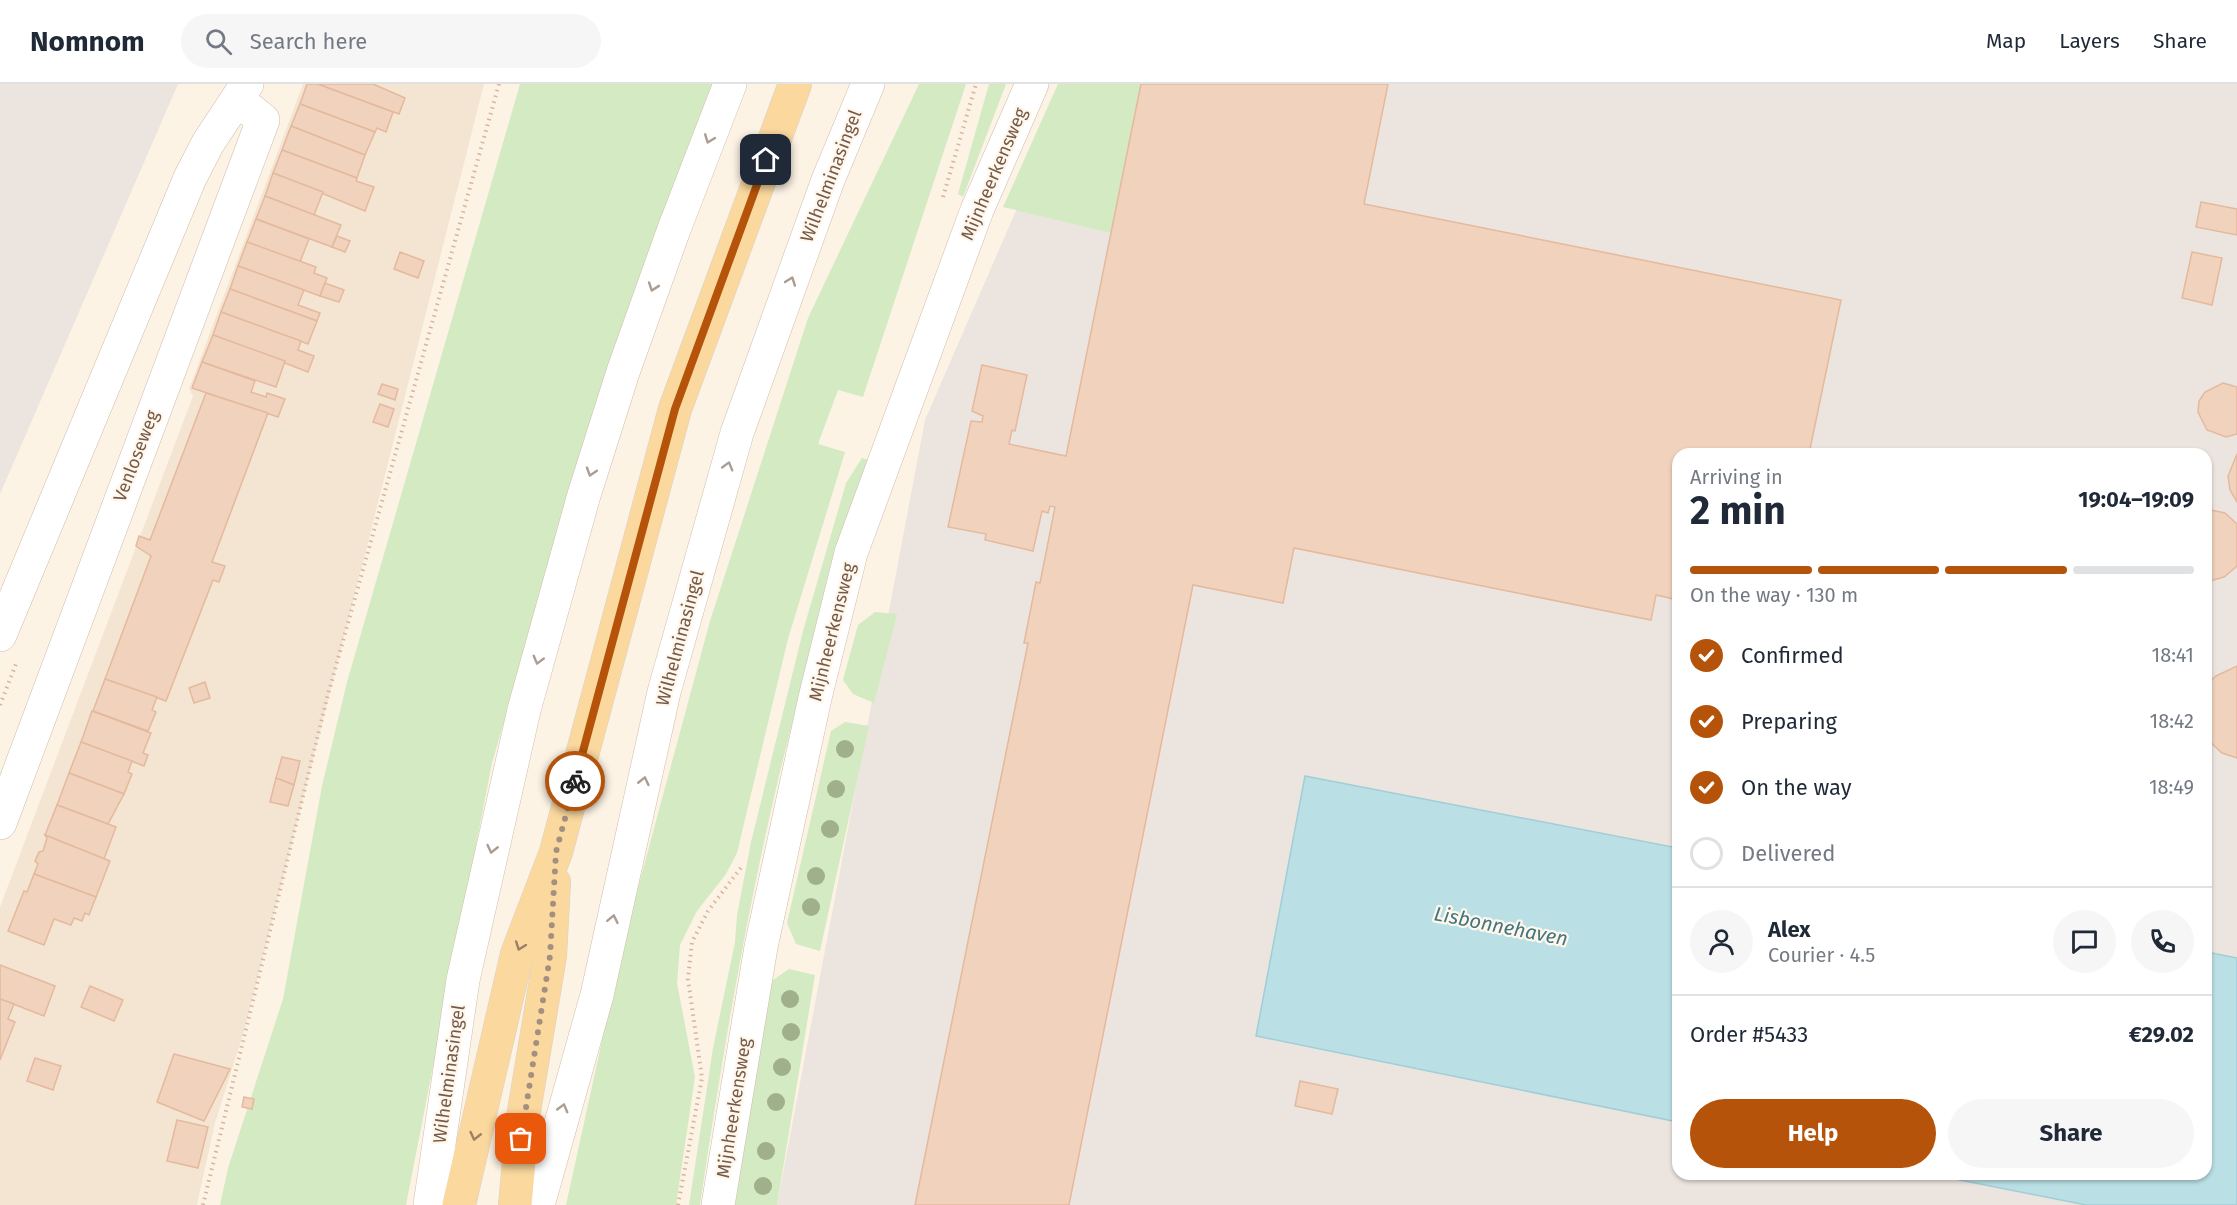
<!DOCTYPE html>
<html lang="en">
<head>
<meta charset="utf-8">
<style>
  :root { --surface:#fff; --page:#f6f6f7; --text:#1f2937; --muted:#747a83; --line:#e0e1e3; --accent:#b45309 }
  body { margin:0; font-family:"Fira Sans",sans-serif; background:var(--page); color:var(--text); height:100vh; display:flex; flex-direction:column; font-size:22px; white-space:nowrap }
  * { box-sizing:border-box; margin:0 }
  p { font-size:20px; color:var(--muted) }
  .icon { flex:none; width:33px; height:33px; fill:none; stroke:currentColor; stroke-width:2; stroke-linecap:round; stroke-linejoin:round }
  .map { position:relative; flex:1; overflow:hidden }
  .panel { position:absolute; left:1672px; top:364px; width:540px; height:732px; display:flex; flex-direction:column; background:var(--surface); border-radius:18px; box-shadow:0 2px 4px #0004 }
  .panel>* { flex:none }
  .pin { position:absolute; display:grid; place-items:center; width:51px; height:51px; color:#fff; margin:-26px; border-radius:12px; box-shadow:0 3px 9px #0006 }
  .courier { position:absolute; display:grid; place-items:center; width:60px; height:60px; margin:-30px; border:4px solid #b45309; border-radius:50%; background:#fff; color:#222; box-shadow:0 2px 8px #0007 }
  .overview em { font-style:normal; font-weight:700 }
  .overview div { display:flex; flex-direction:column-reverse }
  .overview { display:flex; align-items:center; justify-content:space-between; height:102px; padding:0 18px }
  h1 { font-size:39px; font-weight:700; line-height:45px }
  .bar { display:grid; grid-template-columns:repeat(4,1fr); gap:9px 6px; align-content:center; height:72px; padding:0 18px }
  .bar i { height:8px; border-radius:4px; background:var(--line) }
  .bar .on { background:var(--accent) }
  .bar p { grid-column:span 4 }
  .line { display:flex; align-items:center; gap:15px; padding:0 18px; border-top:2px solid var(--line) }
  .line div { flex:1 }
  .round { display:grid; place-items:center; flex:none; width:63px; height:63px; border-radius:32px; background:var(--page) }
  ol { padding:0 18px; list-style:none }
  li { display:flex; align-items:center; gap:18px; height:66px }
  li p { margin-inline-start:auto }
  li .icon { padding:6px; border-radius:50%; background:var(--accent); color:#fff; stroke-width:4 }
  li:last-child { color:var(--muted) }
  li i { width:33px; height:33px; border:3px solid var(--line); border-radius:50% }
  .button { display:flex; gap:12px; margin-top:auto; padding:12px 18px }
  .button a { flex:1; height:69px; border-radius:36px; background:var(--accent); color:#fff; font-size:24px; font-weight:700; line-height:69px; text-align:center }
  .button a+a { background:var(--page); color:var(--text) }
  header { display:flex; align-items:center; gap:36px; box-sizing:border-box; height:84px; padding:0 30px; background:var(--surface); border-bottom:2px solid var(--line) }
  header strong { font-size:28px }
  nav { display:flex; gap:33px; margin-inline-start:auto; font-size:21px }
  .search { width:420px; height:54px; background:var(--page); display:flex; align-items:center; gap:15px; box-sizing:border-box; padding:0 21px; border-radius:33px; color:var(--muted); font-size:22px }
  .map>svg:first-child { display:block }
  .residential { fill:#f4e5d3 }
  .industrial { fill:#ece5df }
  .green { fill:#d3eac3 }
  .water { fill:#badfe5; stroke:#a0ced7; stroke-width:1.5 }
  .building { fill:#f1d2bd; stroke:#e4b99d; stroke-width:1.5 }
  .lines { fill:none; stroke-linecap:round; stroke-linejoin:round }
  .minor-casing { stroke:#cebbab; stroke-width:34 }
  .tertiary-casing { stroke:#cebbab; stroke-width:34 }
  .secondary-casing { stroke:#d2bdac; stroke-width:34 }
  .primary-casing { stroke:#d8d1cc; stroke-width:34 }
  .path { stroke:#d6b5a0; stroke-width:4; stroke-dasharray:1.5 4.5; stroke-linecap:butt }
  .minor { stroke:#fff; stroke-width:33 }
  .tertiary { stroke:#fff; stroke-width:33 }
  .secondary { stroke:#fff; stroke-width:33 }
  .primary { stroke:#fad89e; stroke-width:33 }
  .tree { fill:#9fb08b }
  .oneway { stroke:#ac9c92 }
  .oneway2 { stroke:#9d8063 }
  .done { stroke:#a49080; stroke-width:6; stroke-dasharray:0 10.8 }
  .route { stroke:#b45309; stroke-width:8 }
  .labels { text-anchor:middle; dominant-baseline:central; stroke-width:4.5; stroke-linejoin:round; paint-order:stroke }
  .street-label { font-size:18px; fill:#755a4a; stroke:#fff7eb }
  .water-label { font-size:20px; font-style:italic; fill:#417681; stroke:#fff7eb }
</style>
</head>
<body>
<header>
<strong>Nomnom</strong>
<div class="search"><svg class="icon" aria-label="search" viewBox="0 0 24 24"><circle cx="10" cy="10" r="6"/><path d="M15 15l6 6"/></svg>Search here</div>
<nav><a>Map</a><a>Layers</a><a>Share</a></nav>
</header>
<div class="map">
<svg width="2237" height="1121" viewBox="0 0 2237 1121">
  <rect width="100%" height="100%" fill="#fcf3e5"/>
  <!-- residential -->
  <path class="residential" d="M 303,0 L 484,0 L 245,944 L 215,1039 L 197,1121 L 0,1121 L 0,823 L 193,312 L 189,305 Z"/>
  <!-- industrial -->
  <g class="industrial">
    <path d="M 0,0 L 178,0 L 0,410 Z"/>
    <path d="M 1071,0 L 2237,0 L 2237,874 L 2207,868 L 2206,370 L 1678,370 L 1678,764 L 1305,692 L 1256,952 L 1678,1038 L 1678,1090 L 1935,1091 L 2086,1121 L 777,1121 L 925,336 Z"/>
  </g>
  <!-- green -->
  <g class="green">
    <path d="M 520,0 L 718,0 L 594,331 L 492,679 L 406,1121 L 220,1121 L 228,1084 L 283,915 L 322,702 L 347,598 Z"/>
    <path d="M 919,0 L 966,0 L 863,313 L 838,306 L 818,360 L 845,368 L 788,555 L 737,769 L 726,790 L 697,827 L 680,861 L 677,899 L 695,993 L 676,1121 L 566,1121 L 625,852 L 710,537 L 808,234 Z"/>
    <path d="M 989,0 L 1006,0 L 963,113 L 958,110 Z"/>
    <path d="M 1058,0 L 1141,0 L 1111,149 L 1003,123 Z"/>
    <path d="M 862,374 L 869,376 C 837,482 804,588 778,696 C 745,836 721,979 700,1121 L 689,1121 L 713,964 L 735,858 L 737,831 L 751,758 L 803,547 L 846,399 Z"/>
    <path d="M 875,528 L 897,530 L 874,619 L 853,610 L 843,596 L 858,541 Z"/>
    <path d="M 845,638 L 869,642 L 820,867 L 796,860 L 787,839 L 831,647 Z"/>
    <path d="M 789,885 L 815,891 L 777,1121 L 735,1121 L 770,898 Z"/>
  </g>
  <!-- water -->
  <g class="water">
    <path d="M 1305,692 L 1678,764 L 1678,1038 L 1256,952 Z"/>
    <path d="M 2207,868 L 2237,874 L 2237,1121 L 2086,1121 L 1935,1091 L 2206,1090 Z"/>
  </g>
  <!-- building -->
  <g class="building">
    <path d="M 307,0 L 318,0 L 393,28 L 386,48 L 377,44 L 375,48 L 300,20 Z"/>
    <path d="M 318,0 L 373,0 L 405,14 L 399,30 Z"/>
    <path d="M 1141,0 L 1388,0 L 1364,120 L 1841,216 L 1809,370 L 1678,370 L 1678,516 L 1656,511 L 1651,536 L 1294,464 L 1283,519 L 1193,501 L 1069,1121 L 915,1121 L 1028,559 L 1024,559 L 1036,498 L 1040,499 L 1055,423 L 1050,422 L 1048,429 L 1042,427 L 1033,467 L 985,456 L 986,450 L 948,443 L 971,337 L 982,338 L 983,332 L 972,327 L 982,281 L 1027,291 L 1015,347 L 1012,346 L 1009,360 L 1066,372 Z"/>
    <path d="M 300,20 L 375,48 L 365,71 L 291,42 Z"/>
    <path d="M 291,42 L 365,71 L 357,94 L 282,66 Z"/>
    <path d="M 282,66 L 357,94 L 356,97 L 374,103 L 365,127 L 273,89 Z"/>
    <path d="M 273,89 L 323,108 L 314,131 L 265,112 Z"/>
    <path d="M 265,112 L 341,141 L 332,163 L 256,135 Z"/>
    <path d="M 2201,118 L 2237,125 L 2237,151 L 2196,143 Z"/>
    <path d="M 256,135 L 309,155 L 300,178 L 247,158 Z"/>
    <path d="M 337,152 L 350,157 L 345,168 L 332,163 Z"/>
    <path d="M 247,158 L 316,183 L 314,189 L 327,194 L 320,212 L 238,182 Z"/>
    <path d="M 400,168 L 424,177 L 418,194 L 394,185 Z"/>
    <path d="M 2192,168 L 2222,174 L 2212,221 L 2182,214 Z"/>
    <path d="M 238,182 L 304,206 L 298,221 L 320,229 L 317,237 L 230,205 Z"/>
    <path d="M 325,199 L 344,206 L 339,218 L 320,212 Z"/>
    <path d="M 230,205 L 317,237 L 308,260 L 221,228 Z"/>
    <path d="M 221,228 L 301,257 L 298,266 L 314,272 L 308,288 L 213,251 Z"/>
    <path d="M 213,251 L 285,277 L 276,303 L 202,278 Z"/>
    <path d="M 202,278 L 255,297 L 251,308 L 266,313 L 267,309 L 285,315 L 278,333 L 192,304 Z"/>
    <path d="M 2223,299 L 2237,303 L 2237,350 L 2226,353 L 2207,346 L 2198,328 L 2199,317 L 2205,308 Z"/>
    <path d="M 382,300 L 398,305 L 395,316 L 378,310 Z"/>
    <path d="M 206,309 L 268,329 L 212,478 L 225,482 L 219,498 L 213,496 L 166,617 L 105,595 L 151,472 L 136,462 L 139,452 L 150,456 Z"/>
    <path d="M 380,320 L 394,325 L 388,343 L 373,338 Z"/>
    <path d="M 2237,370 L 2237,418 L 2230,406 L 2228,392 Z"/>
    <path d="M 2206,425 L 2225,429 L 2237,440 L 2237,482 L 2224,493 L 2210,497 L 2206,497 Z"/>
    <path d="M 2237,582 L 2237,674 L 2222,669 L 2206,654 L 2206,601 L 2216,592 Z"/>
    <path d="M 105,595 L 157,613 L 152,626 L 156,628 L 148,647 L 93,627 Z"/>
    <path d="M 205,598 L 210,614 L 194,619 L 189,604 Z"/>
    <path d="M 92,627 L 151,649 L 143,669 L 148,671 L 144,682 L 81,658 Z"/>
    <path d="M 81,658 L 132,677 L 128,688 L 132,690 L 124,710 L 69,689 Z"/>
    <path d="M 282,673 L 300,677 L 294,701 L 276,694 Z"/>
    <path d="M 69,689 L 124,710 L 108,740 L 57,721 Z"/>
    <path d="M 276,694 L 294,701 L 288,722 L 270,718 Z"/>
    <path d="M 57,721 L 116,743 L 104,775 L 45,751 Z"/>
    <path d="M 45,751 L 110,777 L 96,813 L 34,790 L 38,780 L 35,777 L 39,768 L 43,767 L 47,754 Z"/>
    <path d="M 34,790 L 96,813 L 89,831 L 85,829 L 82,837 L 74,834 L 71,841 L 54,835 L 44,861 L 8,847 L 24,807 L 27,808 Z"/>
    <path d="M 0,881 L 55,902 L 44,932 L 0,915 Z"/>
    <path d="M 90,902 L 123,916 L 114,937 L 81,923 Z"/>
    <path d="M 0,915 L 14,920 L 8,935 L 15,938 L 0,976 Z"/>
    <path d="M 174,970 L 230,985 L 204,1037 L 157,1018 Z"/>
    <path d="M 35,974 L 61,982 L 53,1006 L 27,997 Z"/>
    <path d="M 1300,997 L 1338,1005 L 1332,1030 L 1295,1022 Z"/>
    <path d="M 244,1013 L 254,1015 L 252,1025 L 242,1023 Z"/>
    <path d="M 177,1036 L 208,1043 L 198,1084 L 167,1077 Z"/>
  </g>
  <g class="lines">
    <defs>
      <g id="minor">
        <path d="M 0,739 L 263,36 L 238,16"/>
        <path d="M 718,1121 L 761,863 L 815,614 L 851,469 L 977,126 L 1032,0"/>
      </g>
      <path id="tertiary" d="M 0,551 L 190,94 L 208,59 L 247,0"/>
      <g id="secondary">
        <path d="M 430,1121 L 463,896 L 524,626 L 584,411 L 623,288 L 673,148 L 730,0"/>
        <path d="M 538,1121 L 597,911 L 664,608 L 737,349 L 828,96 L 868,0"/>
      </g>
      <g id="primary">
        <path d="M 459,1121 L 517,870 L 556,768 L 675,325 L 795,0"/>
        <path d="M 515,1121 L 523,1033 L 550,872 L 554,798"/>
      </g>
    </defs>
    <!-- minor casing -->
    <use href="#minor" class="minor-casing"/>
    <!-- tertiary casing -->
    <use href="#tertiary" class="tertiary-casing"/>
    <!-- secondary casing -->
    <use href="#secondary" class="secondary-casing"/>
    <!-- primary casing -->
    <use href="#primary" class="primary-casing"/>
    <!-- path -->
    <g class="path">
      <path d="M 943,113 L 976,0"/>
      <path d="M 0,621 L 16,580"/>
      <path d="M 203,1121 L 327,614 L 499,0"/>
      <path d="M 678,1121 L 702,994 L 688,895 L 692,858 L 708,827 L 743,781"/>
    </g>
    <!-- minor -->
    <use href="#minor" class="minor"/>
    <!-- tertiary -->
    <use href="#tertiary" class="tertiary"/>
    <!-- secondary -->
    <use href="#secondary" class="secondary"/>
    <!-- primary -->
    <use href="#primary" class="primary"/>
  </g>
  <!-- trees -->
  <g class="tree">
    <circle cx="845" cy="665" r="9"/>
    <circle cx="836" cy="705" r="9"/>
    <circle cx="830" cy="745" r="9"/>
    <circle cx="816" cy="792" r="9"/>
    <circle cx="811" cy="823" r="9"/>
    <circle cx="790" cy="915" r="9"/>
    <circle cx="791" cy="948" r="9"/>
    <circle cx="782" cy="983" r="9"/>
    <circle cx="776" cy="1018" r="9"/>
    <circle cx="766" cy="1067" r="9"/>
    <circle cx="763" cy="1102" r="9"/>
  </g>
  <!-- one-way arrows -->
  <defs><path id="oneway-chevron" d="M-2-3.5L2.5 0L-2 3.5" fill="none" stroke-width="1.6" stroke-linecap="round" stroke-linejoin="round" transform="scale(1.5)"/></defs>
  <g class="oneway">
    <use href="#oneway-chevron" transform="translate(709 55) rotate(111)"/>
    <use href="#oneway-chevron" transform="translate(791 197) rotate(-70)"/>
    <use href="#oneway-chevron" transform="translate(653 203) rotate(109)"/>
    <use href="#oneway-chevron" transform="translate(728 382) rotate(-74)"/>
    <use href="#oneway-chevron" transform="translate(591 388) rotate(108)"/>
    <use href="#oneway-chevron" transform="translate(538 576) rotate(105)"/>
    <use href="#oneway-chevron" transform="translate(644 697) rotate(-77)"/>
    <use href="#oneway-chevron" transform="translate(492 765) rotate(103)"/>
    <use href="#oneway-chevron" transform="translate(613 835) rotate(-78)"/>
    <use href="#oneway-chevron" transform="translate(563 1024) rotate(-75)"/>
  </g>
  <g class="oneway2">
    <use href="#oneway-chevron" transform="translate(520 862) rotate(110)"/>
    <use href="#oneway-chevron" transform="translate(475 1052) rotate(103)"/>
  </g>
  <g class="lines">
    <!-- done -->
    <path class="done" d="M 521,1055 L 550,872 L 556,768 L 575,697"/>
    <!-- route -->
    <path class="route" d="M 575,697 L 675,325 L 766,76"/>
  </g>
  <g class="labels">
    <!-- street labels -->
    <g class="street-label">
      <text transform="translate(994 90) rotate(-67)">Mijnheerkensweg</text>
      <text transform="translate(831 92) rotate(-69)">Wilhelminasingel</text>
      <text transform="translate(136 372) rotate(-69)">Venloseweg</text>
      <text transform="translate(832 548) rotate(-76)">Mijnheerkensweg</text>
      <text transform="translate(680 554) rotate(-75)">Wilhelminasingel</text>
      <text transform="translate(449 990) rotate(-82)">Wilhelminasingel</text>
      <text transform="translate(734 1024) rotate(-81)">Mijnheerkensweg</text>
    </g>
    <!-- water labels -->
    <g class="water-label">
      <text transform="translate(1501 842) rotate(11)">Lisbonnehaven</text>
    </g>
  </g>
</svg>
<div class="pin" style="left:521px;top:1055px;background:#ea580c"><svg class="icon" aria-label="bag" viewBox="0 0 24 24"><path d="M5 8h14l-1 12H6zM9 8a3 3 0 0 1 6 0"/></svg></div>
<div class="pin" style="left:766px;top:76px;background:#1f2937"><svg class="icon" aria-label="home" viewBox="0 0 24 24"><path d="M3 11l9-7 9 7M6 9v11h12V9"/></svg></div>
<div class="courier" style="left:575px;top:697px"><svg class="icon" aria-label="bike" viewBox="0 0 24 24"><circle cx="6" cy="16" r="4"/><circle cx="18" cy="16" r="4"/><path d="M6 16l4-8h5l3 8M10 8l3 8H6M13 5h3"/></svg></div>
<section class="panel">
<div class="overview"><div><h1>2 min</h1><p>Arriving in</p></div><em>19:04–19:09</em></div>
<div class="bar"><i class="on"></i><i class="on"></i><i class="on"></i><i></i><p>On the way · 130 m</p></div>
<ol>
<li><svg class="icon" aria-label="check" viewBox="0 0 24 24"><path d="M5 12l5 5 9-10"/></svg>Confirmed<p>18:41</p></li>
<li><svg class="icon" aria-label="check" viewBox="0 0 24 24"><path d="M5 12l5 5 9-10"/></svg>Preparing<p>18:42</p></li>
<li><svg class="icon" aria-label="check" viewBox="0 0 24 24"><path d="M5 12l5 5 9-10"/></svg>On the way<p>18:49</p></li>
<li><i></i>Delivered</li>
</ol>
<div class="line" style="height:108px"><a class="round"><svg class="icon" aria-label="person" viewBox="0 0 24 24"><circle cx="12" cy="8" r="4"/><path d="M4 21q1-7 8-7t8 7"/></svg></a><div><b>Alex</b><p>Courier · 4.5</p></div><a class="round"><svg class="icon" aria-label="chat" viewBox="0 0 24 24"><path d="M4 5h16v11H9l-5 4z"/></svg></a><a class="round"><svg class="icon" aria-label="phone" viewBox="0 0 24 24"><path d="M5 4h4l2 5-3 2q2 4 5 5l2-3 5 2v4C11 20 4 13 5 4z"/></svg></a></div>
<div class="line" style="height:78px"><div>Order #5433</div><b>€29.02</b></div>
<div class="button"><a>Help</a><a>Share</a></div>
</section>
</div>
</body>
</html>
